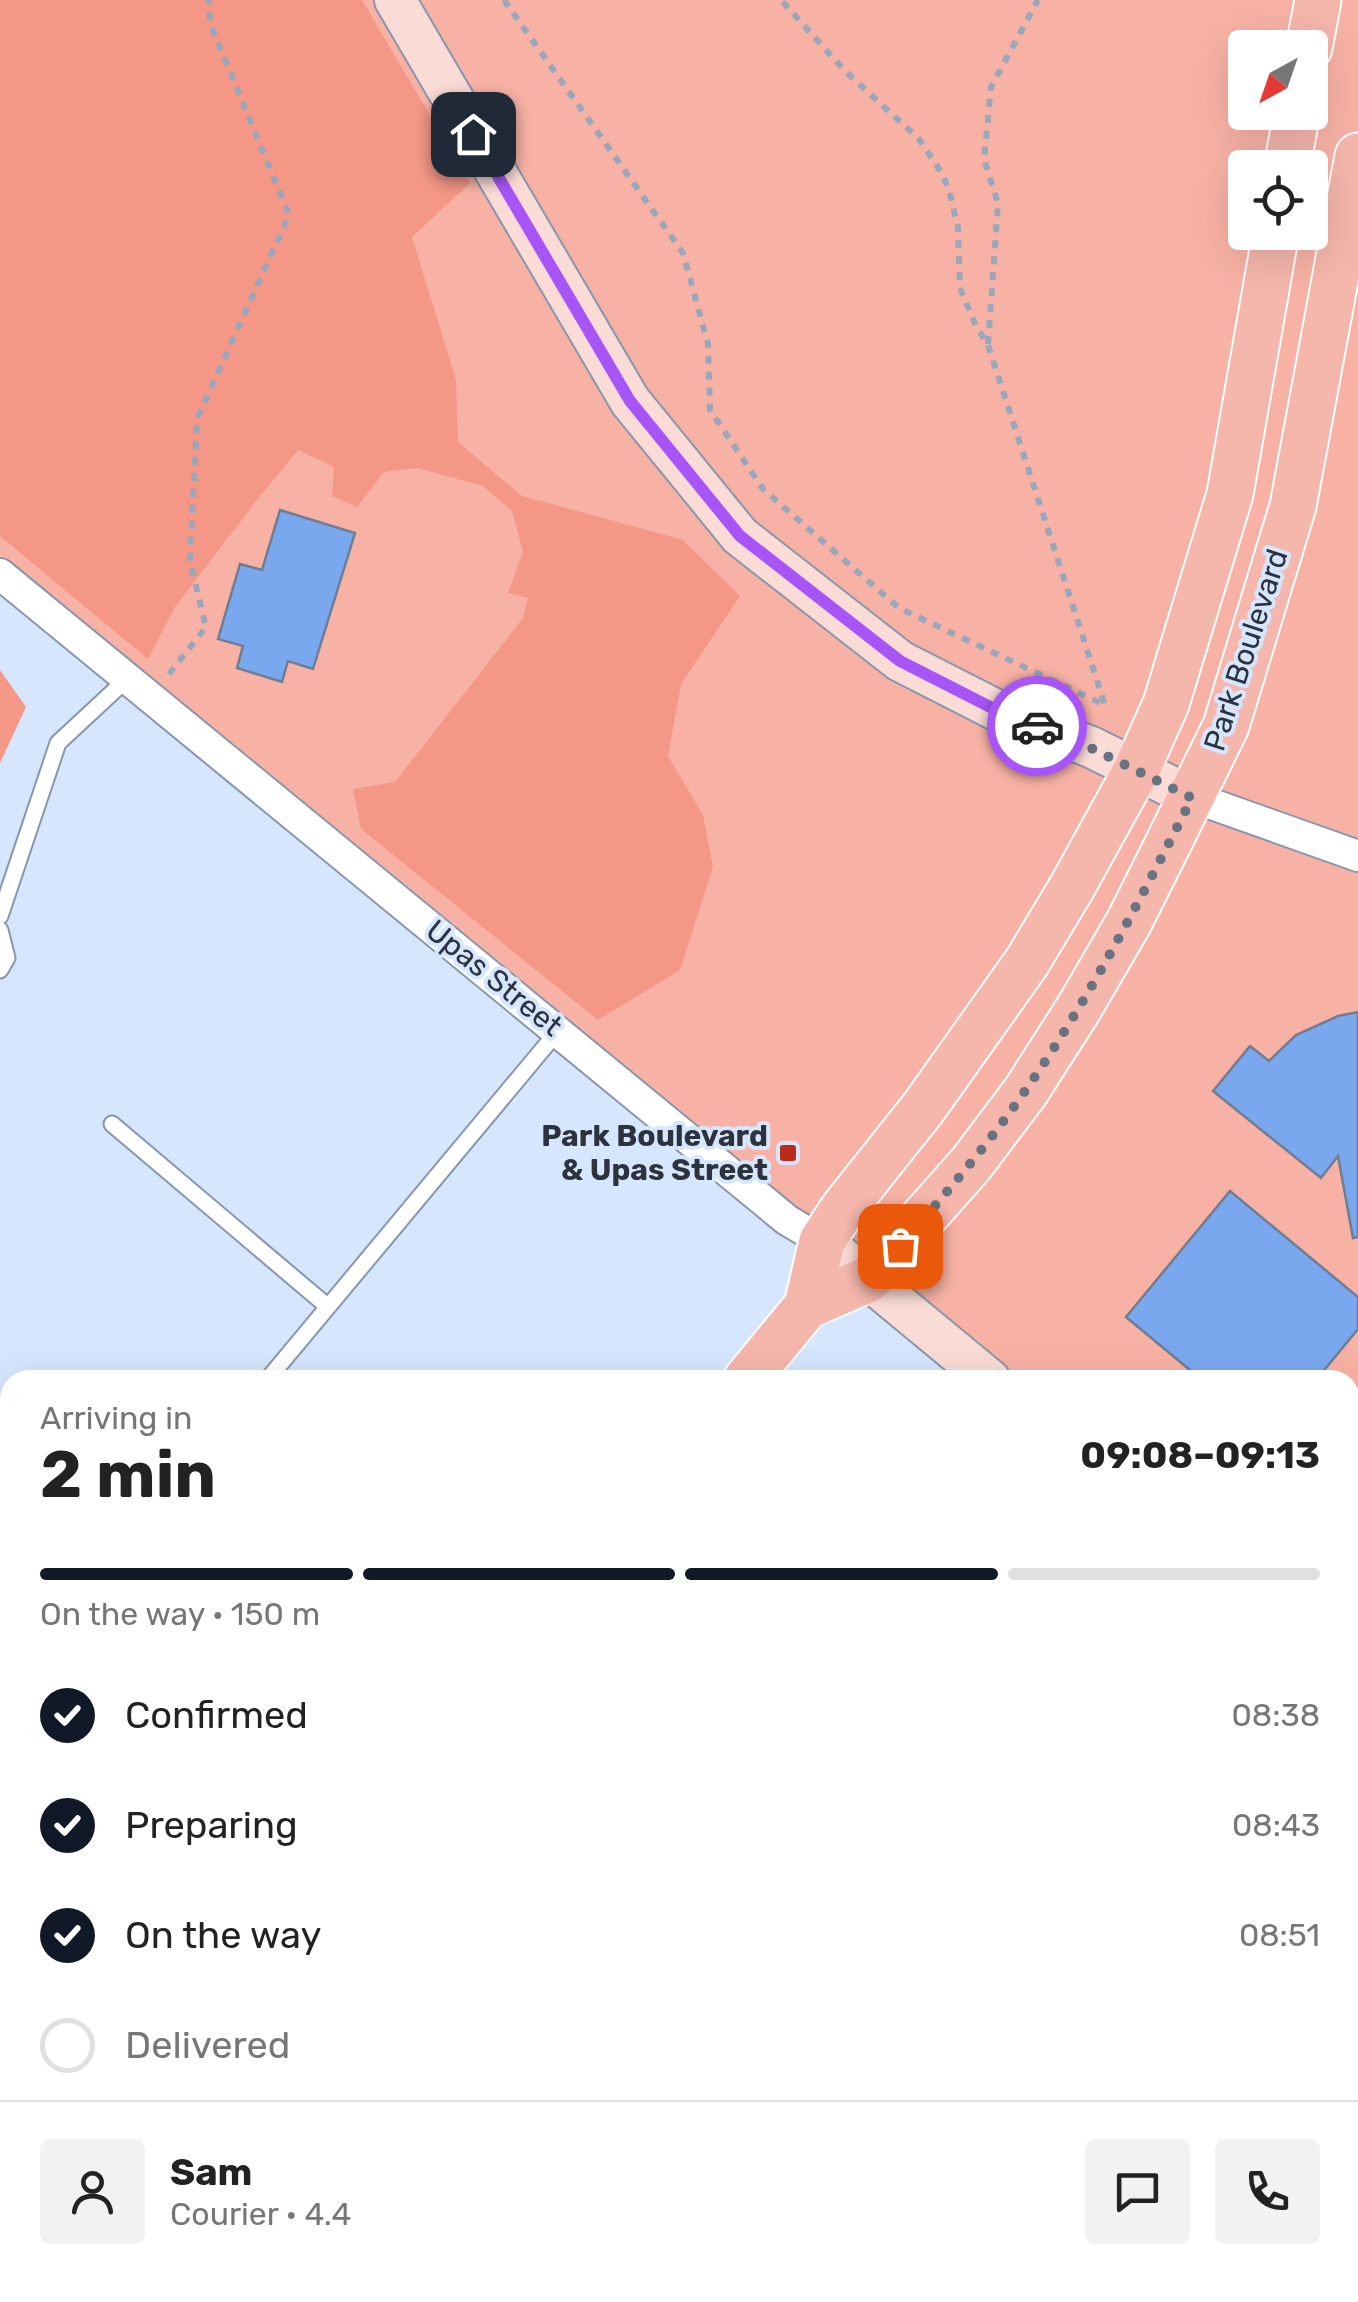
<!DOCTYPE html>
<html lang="en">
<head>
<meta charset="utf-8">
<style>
  :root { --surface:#fff; --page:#f2f2f2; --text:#222; --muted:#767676; --line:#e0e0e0; --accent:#111827 }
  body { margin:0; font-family:Rubik,sans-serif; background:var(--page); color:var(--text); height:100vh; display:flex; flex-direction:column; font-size:38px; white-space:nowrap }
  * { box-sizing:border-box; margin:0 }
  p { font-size:32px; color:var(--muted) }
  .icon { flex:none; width:55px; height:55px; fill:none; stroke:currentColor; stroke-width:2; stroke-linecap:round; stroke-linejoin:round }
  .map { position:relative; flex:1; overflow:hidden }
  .details { position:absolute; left:0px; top:1370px; width:1360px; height:932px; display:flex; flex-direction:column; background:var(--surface); border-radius:30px 30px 0 0; box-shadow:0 10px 40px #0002 }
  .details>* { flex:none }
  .needle { width:65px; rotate:220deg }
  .tools { position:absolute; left:1228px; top:30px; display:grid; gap:20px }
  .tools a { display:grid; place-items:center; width:100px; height:100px; border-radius:10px; background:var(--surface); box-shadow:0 10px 40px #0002; font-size:50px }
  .pin { position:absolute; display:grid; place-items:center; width:85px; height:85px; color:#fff; margin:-42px; border-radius:20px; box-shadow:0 5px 15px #0006 }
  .courier { position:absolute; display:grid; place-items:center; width:100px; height:100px; margin:-50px; border:8px solid #a855f7; border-radius:50%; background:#fff; color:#222; box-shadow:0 2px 12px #0007 }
  .summary em { font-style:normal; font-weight:700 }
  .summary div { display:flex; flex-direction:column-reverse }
  .summary { display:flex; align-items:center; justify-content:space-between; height:170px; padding:0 40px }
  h1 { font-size:65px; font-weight:700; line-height:75px }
  .bar { display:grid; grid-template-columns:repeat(4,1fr); gap:15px 10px; align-content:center; height:120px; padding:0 40px }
  .bar i { height:12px; border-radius:8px; background:var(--line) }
  .bar .on { background:var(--accent) }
  .bar p { grid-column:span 4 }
  .line { display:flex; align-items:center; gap:25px; padding:0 40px; border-top:2px solid var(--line) }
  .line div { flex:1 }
  .round { display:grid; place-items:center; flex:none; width:105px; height:105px; border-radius:10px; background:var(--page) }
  ol { padding:0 40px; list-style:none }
  li { display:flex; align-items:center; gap:30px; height:110px }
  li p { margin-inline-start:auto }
  li .icon { padding:10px; border-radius:50%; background:var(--accent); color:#fff; stroke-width:4 }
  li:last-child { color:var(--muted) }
  li i { width:55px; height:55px; border:5px solid var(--line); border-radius:50% }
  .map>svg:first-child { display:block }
  .green { fill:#f8b2a5; fill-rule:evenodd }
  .forest { fill:#f49787 }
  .building { fill:#7aa8ef; stroke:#6f7d93; stroke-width:2.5 }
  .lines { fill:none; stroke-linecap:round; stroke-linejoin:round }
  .lane-casing { stroke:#8796ad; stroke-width:19 }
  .street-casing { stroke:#8796ad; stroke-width:34 }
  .secondary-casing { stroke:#8796ad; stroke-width:44 }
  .primary-casing { stroke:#fff; stroke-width:49 }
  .path { stroke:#9aa6b9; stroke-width:6; stroke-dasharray:8 8; stroke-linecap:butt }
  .lane { stroke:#fff; stroke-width:15 }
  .street { stroke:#fff; stroke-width:30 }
  .secondary { stroke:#fadbd5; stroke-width:40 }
  .primary { stroke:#f5b6ac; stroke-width:45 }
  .done { stroke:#687280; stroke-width:10; stroke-dasharray:0 18 }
  .route { stroke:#a855f7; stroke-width:12 }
  .poi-dot { fill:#b92c1a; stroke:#d6e6ff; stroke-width:4 }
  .labels { text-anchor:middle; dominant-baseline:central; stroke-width:8; stroke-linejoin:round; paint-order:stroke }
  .street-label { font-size:30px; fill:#2d333c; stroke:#d6e6ff }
  .poi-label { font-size:30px; font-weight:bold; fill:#2d333c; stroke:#d6e6ff; text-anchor:end }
</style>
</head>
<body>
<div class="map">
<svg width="1358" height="2302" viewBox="0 0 1358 2302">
  <rect width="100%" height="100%" fill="#d6e6ff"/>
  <!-- green -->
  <path class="green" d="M 0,0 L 1358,0 L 1358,1674 L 1350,1667 L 1350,1380 L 1000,1380 L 0,558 ZM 1245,48 L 1310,48 L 1310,112 L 1245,112 ZM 1245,168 L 1310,168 L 1310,232 L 1245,232 Z"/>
  <!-- forest -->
  <g class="forest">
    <path d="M 0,0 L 362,0 L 470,183 L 412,237 L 456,380 L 458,442 L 522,496 L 683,540 L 740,596 L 681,684 L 668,756 L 703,815 L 713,867 L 680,970 L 598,1020 L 361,829 L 353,789 L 395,782 L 523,618 L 528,598 L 508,593 L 523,552 L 512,511 L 483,486 L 417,468 L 384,472 L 357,507 L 332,496 L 334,467 L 298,450 L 261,495 L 175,607 L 148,659 L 0,536 Z"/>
    <path d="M 0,670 L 26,707 L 0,763 Z"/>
  </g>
  <!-- building -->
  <g class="building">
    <path d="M 280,510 L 355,533 L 313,669 L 288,661 L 282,682 L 237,668 L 243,646 L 218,639 L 240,564 L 262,570 Z"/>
    <path d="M 1358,1012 L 1358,1237 L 1353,1238 L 1338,1156 L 1321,1178 L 1213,1091 L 1250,1046 L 1269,1061 L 1296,1035 L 1338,1016 Z"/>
    <path d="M 1230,1191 L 1358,1297 L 1358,1329 L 1316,1380 L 1202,1380 L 1126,1317 Z"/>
    <path d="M 1358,1416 L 1358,1455 L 1350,1448 L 1350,1426 Z"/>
    <path d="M 1358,1839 L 1358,1902 L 1350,1895 L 1350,1849 Z"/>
    <path d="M 7,1848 L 10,1851 L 10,1903 L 0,1895 L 0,1856 Z"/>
    <path d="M 1350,2169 L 1358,2176 L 1358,2248 L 1350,2241 Z"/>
    <path d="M 1350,2260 L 1358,2266 L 1358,2302 L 1319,2302 L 1307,2292 L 1350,2292 Z"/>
    <path d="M 191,2292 L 218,2292 L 227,2300 L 232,2295 L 240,2302 L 183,2302 Z"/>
    <path d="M 387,2292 L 456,2292 L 449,2302 L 380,2302 Z"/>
    <path d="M 652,2292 L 705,2292 L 707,2294 L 701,2302 L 664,2302 Z"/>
    <path d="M 839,2292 L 916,2292 L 908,2302 L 839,2302 L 835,2298 Z"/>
    <path d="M 1217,2292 L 1273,2292 L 1284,2302 L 1209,2302 Z"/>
  </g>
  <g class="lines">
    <defs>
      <g id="lane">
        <path d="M 0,916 L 58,743 L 128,678"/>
        <path d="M 0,930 L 7,958 L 0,970"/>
        <path d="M 112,1124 L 327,1306"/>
        <path d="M 267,1380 L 558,1031"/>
        <path d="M 0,1700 L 10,1688"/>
        <path d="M 545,2292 L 556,2302"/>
        <path d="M 474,2302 L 481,2292"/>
      </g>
      <g id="street">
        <path d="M 0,574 L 787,1220 L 822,1241"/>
        <path d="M 1192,797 L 1358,856"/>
        <path d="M 0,1422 L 10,1430"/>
        <path d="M 1350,2018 L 1358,2008"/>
        <path d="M 53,2292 L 64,2302"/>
        <path d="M 1052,2292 L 1064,2302"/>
        <path d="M 1112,2302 L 1120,2292"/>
      </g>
      <g id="secondary">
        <path d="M 395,0 L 630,401 L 740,536 L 900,661 L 1000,712 L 1091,747 L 1192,797"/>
        <path d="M 822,1241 L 990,1380"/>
        <path d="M 1350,1679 L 1358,1686"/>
      </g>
      <g id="primary">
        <path d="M 1309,48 L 1318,0"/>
        <path d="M 1287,168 L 1297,112"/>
        <path d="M 807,1306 L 822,1241 L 843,1209 L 924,1107 L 1027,962 L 1072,887 L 1136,771 L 1166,704 L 1230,494 L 1276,232"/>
        <path d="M 746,1380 L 807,1306 L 869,1279 L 971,1164 L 1026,1091 L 1079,1008 L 1129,922 L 1167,846 L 1226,726 L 1293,506 L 1358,156"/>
        <path d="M 0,2280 L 10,2268"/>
      </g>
    </defs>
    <!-- lane casing -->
    <use href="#lane" class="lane-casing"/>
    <!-- street casing -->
    <use href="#street" class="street-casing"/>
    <!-- secondary casing -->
    <use href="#secondary" class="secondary-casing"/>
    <!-- primary casing -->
    <use href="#primary" class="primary-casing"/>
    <!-- path -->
    <g class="path">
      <path d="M 504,0 L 683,253 L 708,344 L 710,410 L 763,489 L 899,608 L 1105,705 L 988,345 L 976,326 L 960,288 L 958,228 L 949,190 L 941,172 L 919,139 L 845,71 L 781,0"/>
      <path d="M 988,344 L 998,204 L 984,159 L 991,87 L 1038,0"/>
      <path d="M 169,674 L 206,627 L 190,561 L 197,419 L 289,215 L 210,23 L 209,0"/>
    </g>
    <!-- lane -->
    <use href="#lane" class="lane"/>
    <!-- street -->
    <use href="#street" class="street"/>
    <!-- secondary -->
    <use href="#secondary" class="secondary"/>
    <!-- primary -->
    <use href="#primary" class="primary"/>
  </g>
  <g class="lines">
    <!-- done -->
    <path class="done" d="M 900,1246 C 944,1196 987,1146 1025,1091 C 1090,998 1141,898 1192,798 L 1091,748 L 1037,726"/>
    <!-- route -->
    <path class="route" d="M 473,134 L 630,401 L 740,536 L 900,661 L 1000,712 L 1037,726"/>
  </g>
  <!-- markers -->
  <rect class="poi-dot" x="778" y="1143" width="20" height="20" rx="5"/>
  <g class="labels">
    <!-- street labels -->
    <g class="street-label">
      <text transform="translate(1246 650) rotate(-72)">Park Boulevard</text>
      <text transform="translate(494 978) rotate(39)">Upas Street</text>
    </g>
    <!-- poi labels -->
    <g class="poi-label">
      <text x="768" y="1136">Park Boulevard<tspan x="768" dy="34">&amp; Upas Street</tspan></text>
    </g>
  </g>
</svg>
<div class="tools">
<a><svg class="needle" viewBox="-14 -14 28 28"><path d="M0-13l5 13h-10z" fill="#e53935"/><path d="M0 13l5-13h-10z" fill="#767676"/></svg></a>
<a><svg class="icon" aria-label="locate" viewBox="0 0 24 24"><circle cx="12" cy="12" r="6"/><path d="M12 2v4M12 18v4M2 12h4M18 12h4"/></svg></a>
</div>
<div class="pin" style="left:900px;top:1246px;background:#ea580c"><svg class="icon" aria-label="bag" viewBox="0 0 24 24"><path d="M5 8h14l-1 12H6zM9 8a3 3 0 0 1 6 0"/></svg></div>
<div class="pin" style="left:473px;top:134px;background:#1f2937"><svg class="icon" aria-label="home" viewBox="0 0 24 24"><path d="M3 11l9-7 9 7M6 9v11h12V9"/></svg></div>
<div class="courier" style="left:1037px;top:726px"><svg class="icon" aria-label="car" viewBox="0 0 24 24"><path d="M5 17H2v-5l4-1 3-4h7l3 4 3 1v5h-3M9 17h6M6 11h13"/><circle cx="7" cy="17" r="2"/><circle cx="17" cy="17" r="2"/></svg></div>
<section class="details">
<div class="summary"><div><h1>2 min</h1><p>Arriving in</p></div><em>09:08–09:13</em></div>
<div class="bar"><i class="on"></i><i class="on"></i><i class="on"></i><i></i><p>On the way · 150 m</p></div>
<ol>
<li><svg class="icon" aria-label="check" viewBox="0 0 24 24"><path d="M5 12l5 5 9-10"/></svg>Confirmed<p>08:38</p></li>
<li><svg class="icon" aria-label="check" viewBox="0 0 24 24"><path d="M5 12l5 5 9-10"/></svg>Preparing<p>08:43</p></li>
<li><svg class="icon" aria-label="check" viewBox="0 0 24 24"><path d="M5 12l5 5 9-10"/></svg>On the way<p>08:51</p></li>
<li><i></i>Delivered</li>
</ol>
<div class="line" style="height:180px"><a class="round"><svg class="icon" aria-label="person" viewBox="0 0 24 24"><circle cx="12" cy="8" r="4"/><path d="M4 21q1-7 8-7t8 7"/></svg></a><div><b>Sam</b><p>Courier · 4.4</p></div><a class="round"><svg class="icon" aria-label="chat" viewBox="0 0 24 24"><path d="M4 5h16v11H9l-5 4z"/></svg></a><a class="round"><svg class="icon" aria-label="phone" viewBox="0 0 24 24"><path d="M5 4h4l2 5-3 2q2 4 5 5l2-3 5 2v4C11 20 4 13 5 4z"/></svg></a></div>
</section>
</div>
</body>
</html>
